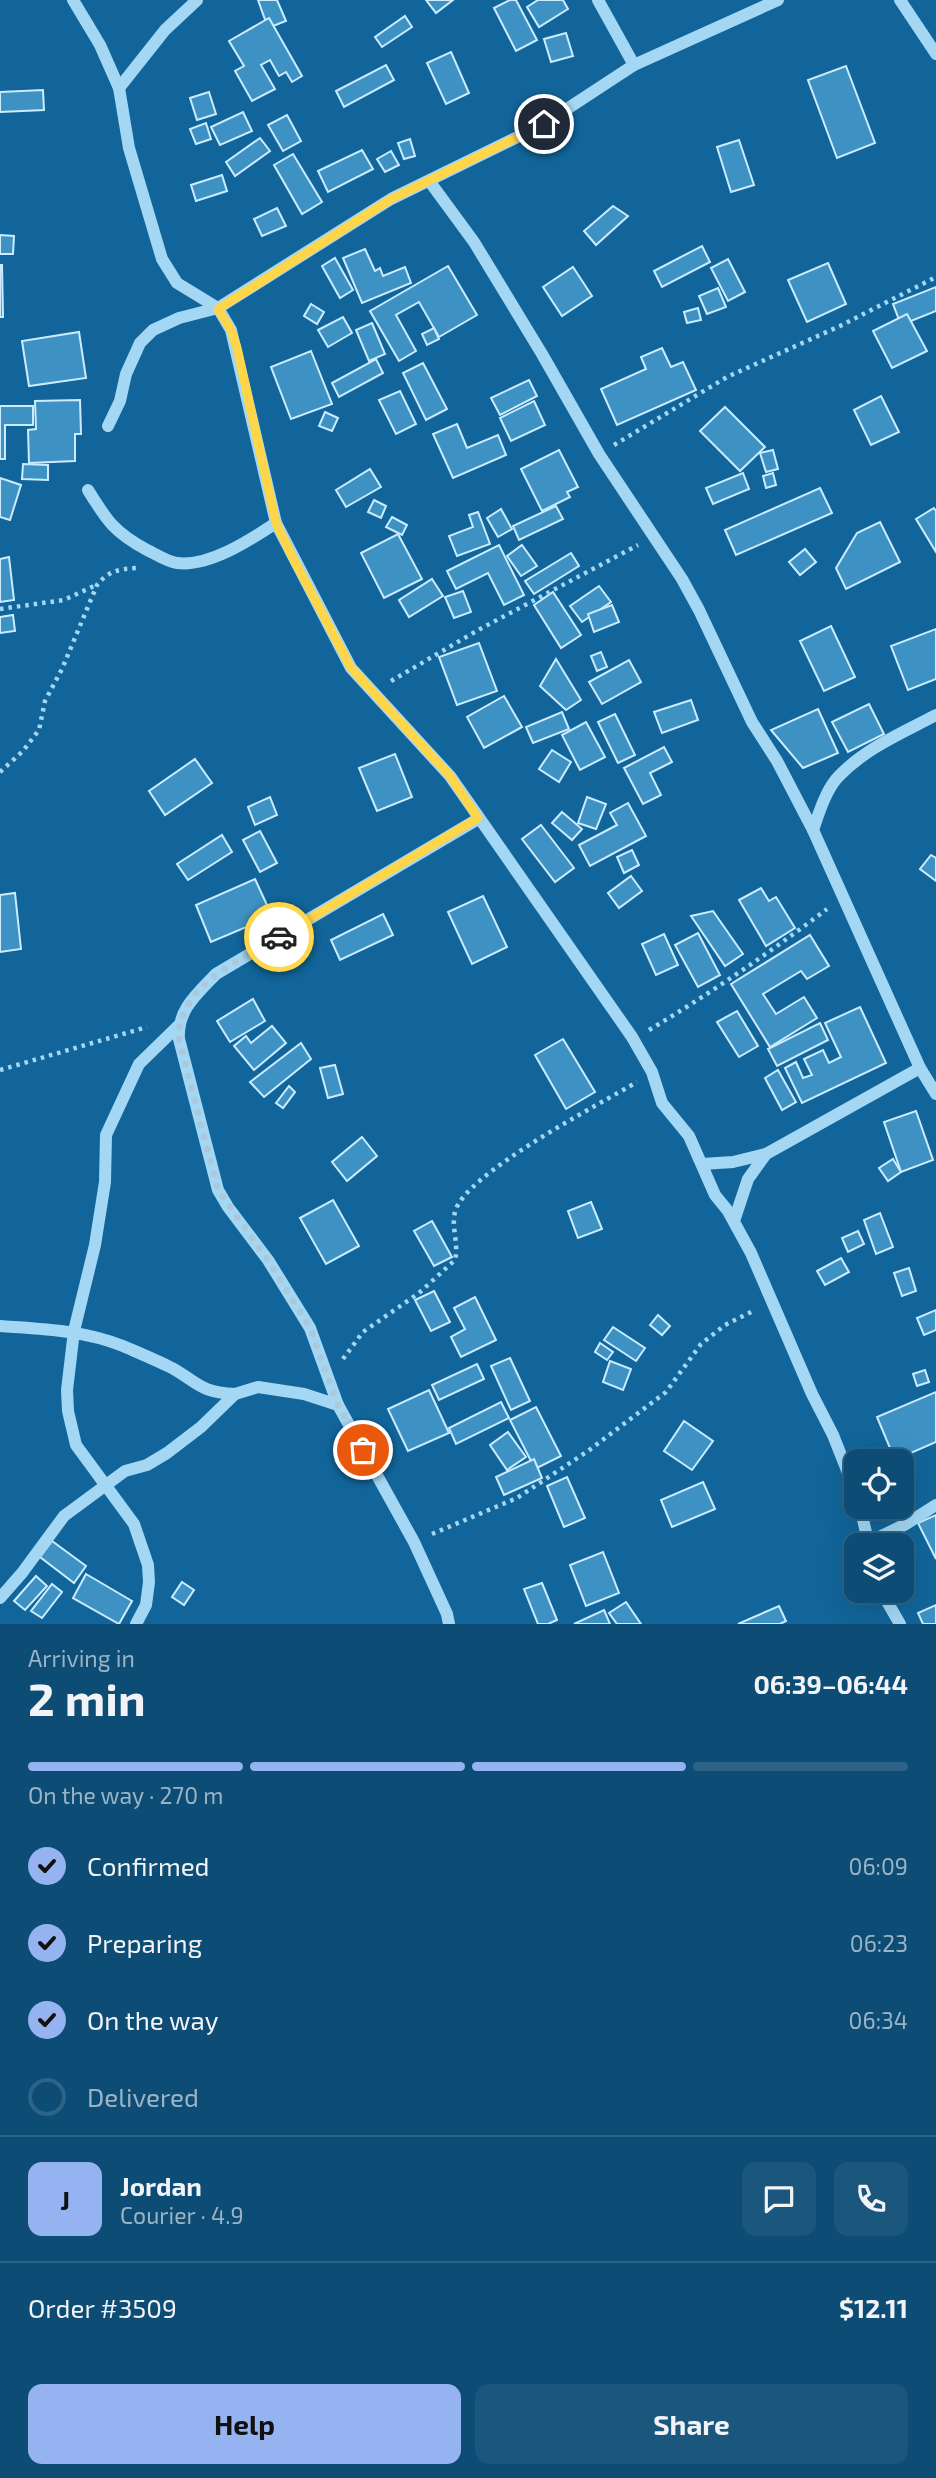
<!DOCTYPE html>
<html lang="en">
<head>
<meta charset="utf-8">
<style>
  :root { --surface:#0d4c74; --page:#1b567c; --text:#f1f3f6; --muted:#9ab4c5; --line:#2d6386; --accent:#95b2f1 }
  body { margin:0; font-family:"Exo 2",sans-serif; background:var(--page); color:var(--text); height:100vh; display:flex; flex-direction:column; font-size:26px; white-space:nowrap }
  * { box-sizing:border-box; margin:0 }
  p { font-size:23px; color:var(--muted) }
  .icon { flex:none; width:38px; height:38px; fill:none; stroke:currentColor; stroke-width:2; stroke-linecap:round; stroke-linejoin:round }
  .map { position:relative; height:1624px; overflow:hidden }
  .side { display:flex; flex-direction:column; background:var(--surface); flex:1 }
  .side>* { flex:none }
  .fabs { position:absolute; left:844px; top:1449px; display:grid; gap:14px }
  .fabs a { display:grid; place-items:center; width:70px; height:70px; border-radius:14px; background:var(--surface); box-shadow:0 7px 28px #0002,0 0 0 2px var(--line); font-size:35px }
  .pin { position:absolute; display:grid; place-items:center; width:60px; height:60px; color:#fff; margin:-30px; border:4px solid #fff; border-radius:50%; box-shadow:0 2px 7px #0007 }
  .courier { position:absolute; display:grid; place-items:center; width:70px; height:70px; margin:-35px; border:5px solid #ffd54a; border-radius:50%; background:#fff; color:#222; box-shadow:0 2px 9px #0007 }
  .summary em { font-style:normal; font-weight:700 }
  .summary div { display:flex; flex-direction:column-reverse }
  .summary { display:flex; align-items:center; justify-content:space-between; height:119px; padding:0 28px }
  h1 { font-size:46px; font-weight:700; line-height:52px }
  .bar { display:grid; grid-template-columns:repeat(4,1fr); gap:10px 7px; align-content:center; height:84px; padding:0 28px }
  .bar i { height:9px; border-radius:5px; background:var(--line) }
  .bar .on { background:var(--accent) }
  .bar p { grid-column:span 4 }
  .line { display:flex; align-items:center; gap:18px; padding:0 28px; border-top:2px solid var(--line) }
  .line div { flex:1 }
  .round { display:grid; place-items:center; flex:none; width:74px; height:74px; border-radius:14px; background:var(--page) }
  ol { padding:0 28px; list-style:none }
  li { display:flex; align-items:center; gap:21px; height:77px }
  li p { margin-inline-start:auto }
  li .icon { padding:7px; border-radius:50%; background:var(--accent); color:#111; stroke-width:4 }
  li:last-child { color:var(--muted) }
  li i { width:38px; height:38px; border:4px solid var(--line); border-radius:50% }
  .action { display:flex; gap:14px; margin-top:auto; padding:14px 28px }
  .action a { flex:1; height:80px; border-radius:14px; background:var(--accent); color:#111; font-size:28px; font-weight:700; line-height:80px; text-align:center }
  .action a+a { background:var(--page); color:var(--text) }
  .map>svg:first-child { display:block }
  .building { fill:#3e92c3; stroke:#cbecfe; stroke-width:2 }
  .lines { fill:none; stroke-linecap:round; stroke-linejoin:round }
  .path { stroke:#a3d7f4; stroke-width:4.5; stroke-dasharray:3.5 5; stroke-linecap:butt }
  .minor { stroke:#a3d7f4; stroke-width:12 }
  .done { stroke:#acc9dc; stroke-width:7; stroke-dasharray:0 12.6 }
  .route { stroke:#ffd54a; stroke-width:9 }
</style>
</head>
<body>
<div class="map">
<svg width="936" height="1624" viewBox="0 0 936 1624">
  <rect width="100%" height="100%" fill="#11659a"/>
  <!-- building -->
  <g class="building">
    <path d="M 258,0 L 277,0 L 286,21 L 268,28 Z"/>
    <path d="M 426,0 L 453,0 L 436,13 Z"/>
    <path d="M 510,0 L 516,0 L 537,40 L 516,51 L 494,8 Z"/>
    <path d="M 538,0 L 563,0 L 568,9 L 539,27 L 527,7 Z"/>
    <path d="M 405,16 L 412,27 L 382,47 L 375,37 Z"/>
    <path d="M 269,18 L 302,76 L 292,82 L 286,72 L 279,76 L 270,60 L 261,65 L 275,89 L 252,101 L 235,71 L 244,66 L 229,41 Z"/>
    <path d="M 566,33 L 573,56 L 551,62 L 544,39 Z"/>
    <path d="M 451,52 L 469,93 L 446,104 L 427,63 Z"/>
    <path d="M 386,65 L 394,80 L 344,107 L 336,91 Z"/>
    <path d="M 846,66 L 875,143 L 837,158 L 808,80 Z"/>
    <path d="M 43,90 L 44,110 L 0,112 L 0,92 Z"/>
    <path d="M 209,92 L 216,114 L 197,120 L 190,98 Z"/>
    <path d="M 243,112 L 252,131 L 220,145 L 211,127 Z"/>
    <path d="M 287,115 L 301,141 L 283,151 L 268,125 Z"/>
    <path d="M 206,123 L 211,139 L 196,144 L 190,129 Z"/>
    <path d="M 260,138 L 270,151 L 235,176 L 226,162 Z"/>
    <path d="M 410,139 L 415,156 L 404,159 L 398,143 Z"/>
    <path d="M 739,140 L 754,185 L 731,192 L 717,147 Z"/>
    <path d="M 362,150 L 373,169 L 328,192 L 318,171 Z"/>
    <path d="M 391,151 L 399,165 L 385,172 L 377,159 Z"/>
    <path d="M 293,154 L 322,202 L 302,214 L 274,165 Z"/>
    <path d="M 222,175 L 227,191 L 196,201 L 191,185 Z"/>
    <path d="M 613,206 L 628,216 L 596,245 L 584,231 Z"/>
    <path d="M 277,208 L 286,226 L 262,236 L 254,219 Z"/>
    <path d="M 0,235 L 14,236 L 13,254 L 0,254 Z"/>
    <path d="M 702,246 L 710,262 L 662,287 L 654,271 Z"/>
    <path d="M 365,249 L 375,271 L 380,268 L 383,276 L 405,267 L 411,283 L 362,303 L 343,258 Z"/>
    <path d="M 335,258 L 353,290 L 340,298 L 322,266 Z"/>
    <path d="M 728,259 L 745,292 L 728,301 L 711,268 Z"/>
    <path d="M 828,263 L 846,304 L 807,322 L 788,280 Z"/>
    <path d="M 0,265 L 2,265 L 3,317 L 0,317 Z"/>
    <path d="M 448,266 L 477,315 L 439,337 L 419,302 L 396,315 L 416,351 L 399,361 L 370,311 Z"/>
    <path d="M 573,267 L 592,296 L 562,316 L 543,287 Z"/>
    <path d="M 936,287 L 936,311 L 901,325 L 893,304 Z"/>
    <path d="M 718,288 L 726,307 L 707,314 L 699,296 Z"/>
    <path d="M 311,304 L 324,312 L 317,324 L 304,316 Z"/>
    <path d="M 698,308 L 701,320 L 687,323 L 684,312 Z"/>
    <path d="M 907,314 L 927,351 L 892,368 L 873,331 Z"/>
    <path d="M 343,317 L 352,333 L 328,347 L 318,330 Z"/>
    <path d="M 372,323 L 385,354 L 369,361 L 356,330 Z"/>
    <path d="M 434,328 L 439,339 L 427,345 L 422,334 Z"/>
    <path d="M 79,332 L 86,378 L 29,386 L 22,341 Z"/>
    <path d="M 662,348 L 671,367 L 683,362 L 696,390 L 617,425 L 601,389 L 646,369 L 641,357 Z"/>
    <path d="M 311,351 L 332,404 L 291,419 L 271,367 Z"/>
    <path d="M 376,359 L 383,373 L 339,397 L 332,383 Z"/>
    <path d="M 423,363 L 447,409 L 426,420 L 403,373 Z"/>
    <path d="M 529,380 L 537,396 L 500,415 L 491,398 Z"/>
    <path d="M 400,391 L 416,424 L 396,434 L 379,400 Z"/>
    <path d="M 881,396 L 899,432 L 871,445 L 854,410 Z"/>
    <path d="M 80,400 L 81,434 L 75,434 L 75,461 L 29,463 L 28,430 L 36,429 L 35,401 Z"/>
    <path d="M 534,401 L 545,425 L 511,441 L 500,418 Z"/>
    <path d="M 0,406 L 33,406 L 33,425 L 5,425 L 5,459 L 0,459 Z"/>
    <path d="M 725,407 L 765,447 L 740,471 L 700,431 Z"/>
    <path d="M 325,412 L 338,418 L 332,431 L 319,426 Z"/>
    <path d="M 457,424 L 467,448 L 498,435 L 506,455 L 453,478 L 433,434 Z"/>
    <path d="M 559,450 L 578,487 L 567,492 L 570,497 L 542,511 L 521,469 Z"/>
    <path d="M 773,450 L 778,469 L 766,472 L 760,453 Z"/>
    <path d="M 23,464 L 48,465 L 48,480 L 22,479 Z"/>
    <path d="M 370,469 L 381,487 L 346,507 L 336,490 Z"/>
    <path d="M 743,473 L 749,489 L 713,504 L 706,488 Z"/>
    <path d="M 773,473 L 776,485 L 766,488 L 763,476 Z"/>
    <path d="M 0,478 L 21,485 L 10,520 L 0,517 Z"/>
    <path d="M 820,488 L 832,513 L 736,555 L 725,530 Z"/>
    <path d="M 374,500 L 386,506 L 381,518 L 368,512 Z"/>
    <path d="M 556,506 L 563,519 L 519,540 L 513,526 Z"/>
    <path d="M 934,508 L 936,511 L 936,552 L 916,519 Z"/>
    <path d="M 501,509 L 512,529 L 498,537 L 487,518 Z"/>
    <path d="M 478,512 L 490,544 L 457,556 L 449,536 L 473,527 L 469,515 Z"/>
    <path d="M 392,517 L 407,525 L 402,535 L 386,527 Z"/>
    <path d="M 880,522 L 900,562 L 846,589 L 836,568 L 857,533 Z"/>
    <path d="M 398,534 L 422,579 L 384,598 L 361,553 Z"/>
    <path d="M 499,545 L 524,595 L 504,605 L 488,573 L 456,589 L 447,571 Z"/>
    <path d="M 522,545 L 537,566 L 521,576 L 507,556 Z"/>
    <path d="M 805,549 L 816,562 L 800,575 L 789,562 Z"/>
    <path d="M 571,553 L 579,566 L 534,594 L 525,581 Z"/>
    <path d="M 9,557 L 14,600 L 0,602 L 0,559 Z"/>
    <path d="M 432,579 L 443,596 L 409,617 L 399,600 Z"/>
    <path d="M 599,586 L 611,602 L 582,622 L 570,606 Z"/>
    <path d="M 463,591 L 471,612 L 454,618 L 445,597 Z"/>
    <path d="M 553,592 L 581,635 L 561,648 L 534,605 Z"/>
    <path d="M 612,605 L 619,622 L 594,632 L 588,614 Z"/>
    <path d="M 13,615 L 15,631 L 0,633 L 0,617 Z"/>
    <path d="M 831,626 L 855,677 L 824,691 L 800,641 Z"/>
    <path d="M 936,629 L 936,679 L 908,690 L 891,646 Z"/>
    <path d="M 479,643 L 497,691 L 457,705 L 439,657 Z"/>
    <path d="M 601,652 L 607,667 L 597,671 L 591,656 Z"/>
    <path d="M 556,659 L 581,700 L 566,710 L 540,686 Z"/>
    <path d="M 629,660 L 641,682 L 602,704 L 589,682 Z"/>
    <path d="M 504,696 L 522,727 L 484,748 L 467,717 Z"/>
    <path d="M 691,700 L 698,720 L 662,733 L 654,712 Z"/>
    <path d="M 869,704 L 884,734 L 848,752 L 832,722 Z"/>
    <path d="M 818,709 L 838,753 L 803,768 L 771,730 Z"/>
    <path d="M 562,712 L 569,729 L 533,743 L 526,727 Z"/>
    <path d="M 615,714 L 635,755 L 618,763 L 598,722 Z"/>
    <path d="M 586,722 L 605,757 L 580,770 L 562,735 Z"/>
    <path d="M 664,747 L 672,762 L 650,773 L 661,795 L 643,804 L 624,768 Z"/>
    <path d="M 552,750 L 571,762 L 559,782 L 539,769 Z"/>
    <path d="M 395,754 L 412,797 L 377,811 L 359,768 Z"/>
    <path d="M 195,759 L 212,783 L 165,815 L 149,791 Z"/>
    <path d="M 270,797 L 277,815 L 255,825 L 248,807 Z"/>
    <path d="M 587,797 L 606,804 L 596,829 L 578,823 Z"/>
    <path d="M 628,803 L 646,836 L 590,866 L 579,845 L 617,825 L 610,813 Z"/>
    <path d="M 562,812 L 582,829 L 572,840 L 552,823 Z"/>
    <path d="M 541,825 L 574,868 L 555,882 L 522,839 Z"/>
    <path d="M 260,831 L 277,863 L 260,872 L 243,840 Z"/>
    <path d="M 222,835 L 232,852 L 188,880 L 177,864 Z"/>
    <path d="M 632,850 L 639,865 L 624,873 L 617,857 Z"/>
    <path d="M 931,855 L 936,858 L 936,881 L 920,869 Z"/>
    <path d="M 631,876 L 642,891 L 619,908 L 608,893 Z"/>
    <path d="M 255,879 L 272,916 L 211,942 L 196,905 Z"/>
    <path d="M 761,888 L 769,901 L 776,897 L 795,928 L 766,946 L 739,900 Z"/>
    <path d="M 15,893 L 21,949 L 0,952 L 0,895 Z"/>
    <path d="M 483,896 L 507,947 L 472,964 L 448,912 Z"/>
    <path d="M 713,911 L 743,954 L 725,966 L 691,916 Z"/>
    <path d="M 383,914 L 393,935 L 340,960 L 331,940 Z"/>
    <path d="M 698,933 L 720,975 L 698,987 L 675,945 Z"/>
    <path d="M 664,934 L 678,965 L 656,975 L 642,944 Z"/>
    <path d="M 810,935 L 829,966 L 807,979 L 801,971 L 763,994 L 776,1014 L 804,997 L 817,1018 L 770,1047 L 731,984 Z"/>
    <path d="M 253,999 L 265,1021 L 230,1042 L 217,1021 Z"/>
    <path d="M 860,1007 L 886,1063 L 802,1103 L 785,1068 L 796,1062 L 803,1078 L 812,1075 L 804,1059 L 823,1050 L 829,1063 L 841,1057 L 825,1023 Z"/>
    <path d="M 737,1011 L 758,1046 L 739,1057 L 717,1022 Z"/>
    <path d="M 820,1023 L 828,1040 L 777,1066 L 768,1049 Z"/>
    <path d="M 272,1026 L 286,1043 L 254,1070 L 234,1046 L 246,1036 L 251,1043 Z"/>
    <path d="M 563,1039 L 595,1092 L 566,1109 L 535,1055 Z"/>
    <path d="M 301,1043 L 311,1059 L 264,1097 L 250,1082 Z"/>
    <path d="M 335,1065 L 343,1094 L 328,1098 L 320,1068 Z"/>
    <path d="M 778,1070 L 796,1102 L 782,1110 L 765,1078 Z"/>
    <path d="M 289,1086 L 295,1092 L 283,1108 L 276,1103 Z"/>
    <path d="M 916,1111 L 933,1160 L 901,1172 L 884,1122 Z"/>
    <path d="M 362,1137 L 377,1156 L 347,1181 L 332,1162 Z"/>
    <path d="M 893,1159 L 901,1172 L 888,1181 L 879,1168 Z"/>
    <path d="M 333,1200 L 359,1246 L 326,1264 L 300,1218 Z"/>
    <path d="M 591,1202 L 602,1229 L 578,1238 L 568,1211 Z"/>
    <path d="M 880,1213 L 893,1247 L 876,1254 L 864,1220 Z"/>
    <path d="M 432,1221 L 452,1257 L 434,1266 L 414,1231 Z"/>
    <path d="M 858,1231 L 864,1244 L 848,1252 L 842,1238 Z"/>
    <path d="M 841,1258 L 849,1272 L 825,1285 L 817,1271 Z"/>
    <path d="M 909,1268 L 916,1291 L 902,1296 L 894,1273 Z"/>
    <path d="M 434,1291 L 450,1322 L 431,1331 L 415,1300 Z"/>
    <path d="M 475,1297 L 496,1340 L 461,1357 L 451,1337 L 465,1329 L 454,1308 Z"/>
    <path d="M 936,1310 L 936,1330 L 924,1335 L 917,1318 Z"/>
    <path d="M 658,1315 L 670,1326 L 662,1335 L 650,1325 Z"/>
    <path d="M 613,1327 L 645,1348 L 636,1361 L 604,1340 Z"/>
    <path d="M 600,1343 L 613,1352 L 607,1360 L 595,1352 Z"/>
    <path d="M 510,1358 L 530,1401 L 511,1410 L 491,1366 Z"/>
    <path d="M 610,1361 L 631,1369 L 623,1390 L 603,1382 Z"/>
    <path d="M 477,1364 L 484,1379 L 439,1400 L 432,1385 Z"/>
    <path d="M 925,1370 L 929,1382 L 917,1386 L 913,1374 Z"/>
    <path d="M 429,1390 L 449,1433 L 408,1451 L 388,1409 Z"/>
    <path d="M 936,1392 L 936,1442 L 895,1460 L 877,1417 Z"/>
    <path d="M 501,1402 L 509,1418 L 456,1444 L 449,1428 Z"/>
    <path d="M 536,1407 L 561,1456 L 535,1469 L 510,1420 Z"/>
    <path d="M 684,1421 L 713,1441 L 692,1470 L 664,1451 Z"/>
    <path d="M 508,1432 L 526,1457 L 507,1470 L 490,1445 Z"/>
    <path d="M 534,1459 L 542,1478 L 504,1495 L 496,1477 Z"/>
    <path d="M 567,1477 L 585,1518 L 564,1527 L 547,1486 Z"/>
    <path d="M 703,1482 L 715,1509 L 672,1527 L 661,1500 Z"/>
    <path d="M 936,1515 L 936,1559 L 918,1523 Z"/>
    <path d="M 52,1541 L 86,1566 L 74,1583 L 40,1557 Z"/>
    <path d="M 603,1552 L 619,1593 L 586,1606 L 570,1565 Z"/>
    <path d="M 86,1574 L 132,1601 L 119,1624 L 73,1598 Z"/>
    <path d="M 36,1576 L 47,1586 L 25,1610 L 14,1601 Z"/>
    <path d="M 182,1582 L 194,1590 L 184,1605 L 172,1597 Z"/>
    <path d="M 542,1583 L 557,1620 L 548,1624 L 538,1624 L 524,1589 Z"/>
    <path d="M 52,1584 L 62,1592 L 42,1618 L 31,1611 Z"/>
    <path d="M 626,1602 L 641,1624 L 617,1624 L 609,1613 Z"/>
    <path d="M 936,1605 L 936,1624 L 923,1624 L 918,1613 Z"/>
    <path d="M 779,1606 L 786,1621 L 780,1624 L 738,1624 Z"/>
    <path d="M 604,1610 L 610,1624 L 574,1624 Z"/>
  </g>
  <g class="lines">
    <!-- path -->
    <g class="path">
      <path d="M 614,445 L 727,377 L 840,326 L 936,277"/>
      <path d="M 0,609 L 64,600 L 96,585"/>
      <path d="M 391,681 L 480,629 L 638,545"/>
      <path d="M 0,772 L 23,751 L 39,730 L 45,701 L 62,669 L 97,585 C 108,571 119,569 137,568"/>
      <path d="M 649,1030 C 711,993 769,953 827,909"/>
      <path d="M 0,1070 L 147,1027"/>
      <path d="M 343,1359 L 363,1332 L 419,1293 L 455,1260 C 459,1243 451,1227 455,1212 C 464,1174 600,1104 637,1082"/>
      <path d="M 432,1534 L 517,1498 L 588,1451 L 666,1392 L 701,1344 L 725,1325 L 753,1311"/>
    </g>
    <!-- minor -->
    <g class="minor">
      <path d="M 73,0 L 100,45 L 119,88 L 129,148 L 162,259 L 177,283 L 218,308 L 231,330 L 276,523 L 351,668 L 450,776 L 632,1037 L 652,1072 L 662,1103 L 689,1136 L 715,1195 L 728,1211 L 751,1253 L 812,1394 L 833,1435 L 856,1493"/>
      <path d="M 598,0 L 634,65"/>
      <path d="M 900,0 L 936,54"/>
      <path d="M 119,88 L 165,30 L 197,0"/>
      <path d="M 430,182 L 474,242 L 542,354 L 599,454 L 682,579 L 699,610 L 752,722 L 777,761 L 813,830 L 920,1068 L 936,1094"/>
      <path d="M 108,426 L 120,401 L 126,374 L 140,343 L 153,330 L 179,318 L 218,308 L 391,199 L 544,124 L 634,65 L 778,0"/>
      <path d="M 88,490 C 107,521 114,532 147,550 C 156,554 167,562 177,563 C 209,567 250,540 276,523"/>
      <path d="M 813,830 C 819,813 826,789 839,776 C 866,748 902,733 936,715"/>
      <path d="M 702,1164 L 733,1162 L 766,1154 L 920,1068"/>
      <path d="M 734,1221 L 748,1179 L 766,1154"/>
      <path d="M 0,1326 C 42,1329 83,1330 123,1346 C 139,1353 156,1360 172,1368 C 200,1384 200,1392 235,1394"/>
      <path d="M 338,1405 L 310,1328 L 268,1260 L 228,1207 L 218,1190 L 179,1039 C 177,1010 197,994 216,974 L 478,819"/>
      <path d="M 860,1507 L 869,1545"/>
      <path d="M 869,1542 L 906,1524 L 936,1505"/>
      <path d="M 881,1591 L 900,1624"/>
      <path d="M 0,1598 L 22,1573 L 64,1516 L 125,1471 L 147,1465 L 167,1453 L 201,1427 L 235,1394 L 258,1387 L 304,1394 L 338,1405 L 414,1542 L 447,1614 L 449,1624"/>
      <path d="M 136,1624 L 146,1605 L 149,1582 L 148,1565 L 134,1524 L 76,1445 L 68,1411 L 67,1390 L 74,1331 L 95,1245 L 105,1182 L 106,1135 L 139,1064 L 178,1026"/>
    </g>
  </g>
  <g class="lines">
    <!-- done -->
    <path class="done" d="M 279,937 C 240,960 177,986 179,1039 L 218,1190 L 268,1260 L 310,1328 L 338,1405 L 363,1450"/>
    <!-- route -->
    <path class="route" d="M 279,937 L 478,818 L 450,776 L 351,668 L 292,556 L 276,523 L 237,348 L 231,330 L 218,309 L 391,199 L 544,124"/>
  </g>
</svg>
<div class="fabs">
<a><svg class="icon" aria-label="locate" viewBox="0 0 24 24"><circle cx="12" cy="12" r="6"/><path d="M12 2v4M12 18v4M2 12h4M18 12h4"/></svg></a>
<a><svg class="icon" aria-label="layers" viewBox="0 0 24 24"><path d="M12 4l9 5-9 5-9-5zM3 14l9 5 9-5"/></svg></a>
</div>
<div class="pin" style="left:363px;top:1450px;background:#ea580c"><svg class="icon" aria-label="bag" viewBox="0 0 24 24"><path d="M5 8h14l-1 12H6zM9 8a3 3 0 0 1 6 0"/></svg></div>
<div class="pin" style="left:544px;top:124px;background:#1f2937"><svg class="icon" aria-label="home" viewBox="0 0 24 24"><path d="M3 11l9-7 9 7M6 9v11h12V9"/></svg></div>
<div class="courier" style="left:279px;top:937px"><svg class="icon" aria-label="car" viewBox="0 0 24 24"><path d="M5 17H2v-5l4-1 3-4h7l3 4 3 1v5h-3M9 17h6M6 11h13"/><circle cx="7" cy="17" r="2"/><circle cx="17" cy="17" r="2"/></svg></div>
</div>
<section class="side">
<div class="summary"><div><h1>2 min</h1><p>Arriving in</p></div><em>06:39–06:44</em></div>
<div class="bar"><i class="on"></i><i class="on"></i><i class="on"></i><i></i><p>On the way · 270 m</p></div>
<ol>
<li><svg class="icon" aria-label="check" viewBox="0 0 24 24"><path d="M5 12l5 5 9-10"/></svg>Confirmed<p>06:09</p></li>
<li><svg class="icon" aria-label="check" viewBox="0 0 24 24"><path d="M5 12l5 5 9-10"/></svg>Preparing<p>06:23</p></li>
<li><svg class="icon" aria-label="check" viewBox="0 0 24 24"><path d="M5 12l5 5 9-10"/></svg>On the way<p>06:34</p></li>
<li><i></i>Delivered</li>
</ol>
<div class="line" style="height:126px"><b class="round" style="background:var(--accent);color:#111">J</b><div><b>Jordan</b><p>Courier · 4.9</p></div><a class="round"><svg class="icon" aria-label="chat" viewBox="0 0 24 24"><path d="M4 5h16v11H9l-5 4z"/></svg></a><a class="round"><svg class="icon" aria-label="phone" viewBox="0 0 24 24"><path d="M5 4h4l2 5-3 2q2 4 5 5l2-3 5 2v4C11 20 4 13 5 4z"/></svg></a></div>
<div class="line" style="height:91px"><div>Order #3509</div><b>$12.11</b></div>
<div class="action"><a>Help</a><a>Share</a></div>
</section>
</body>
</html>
